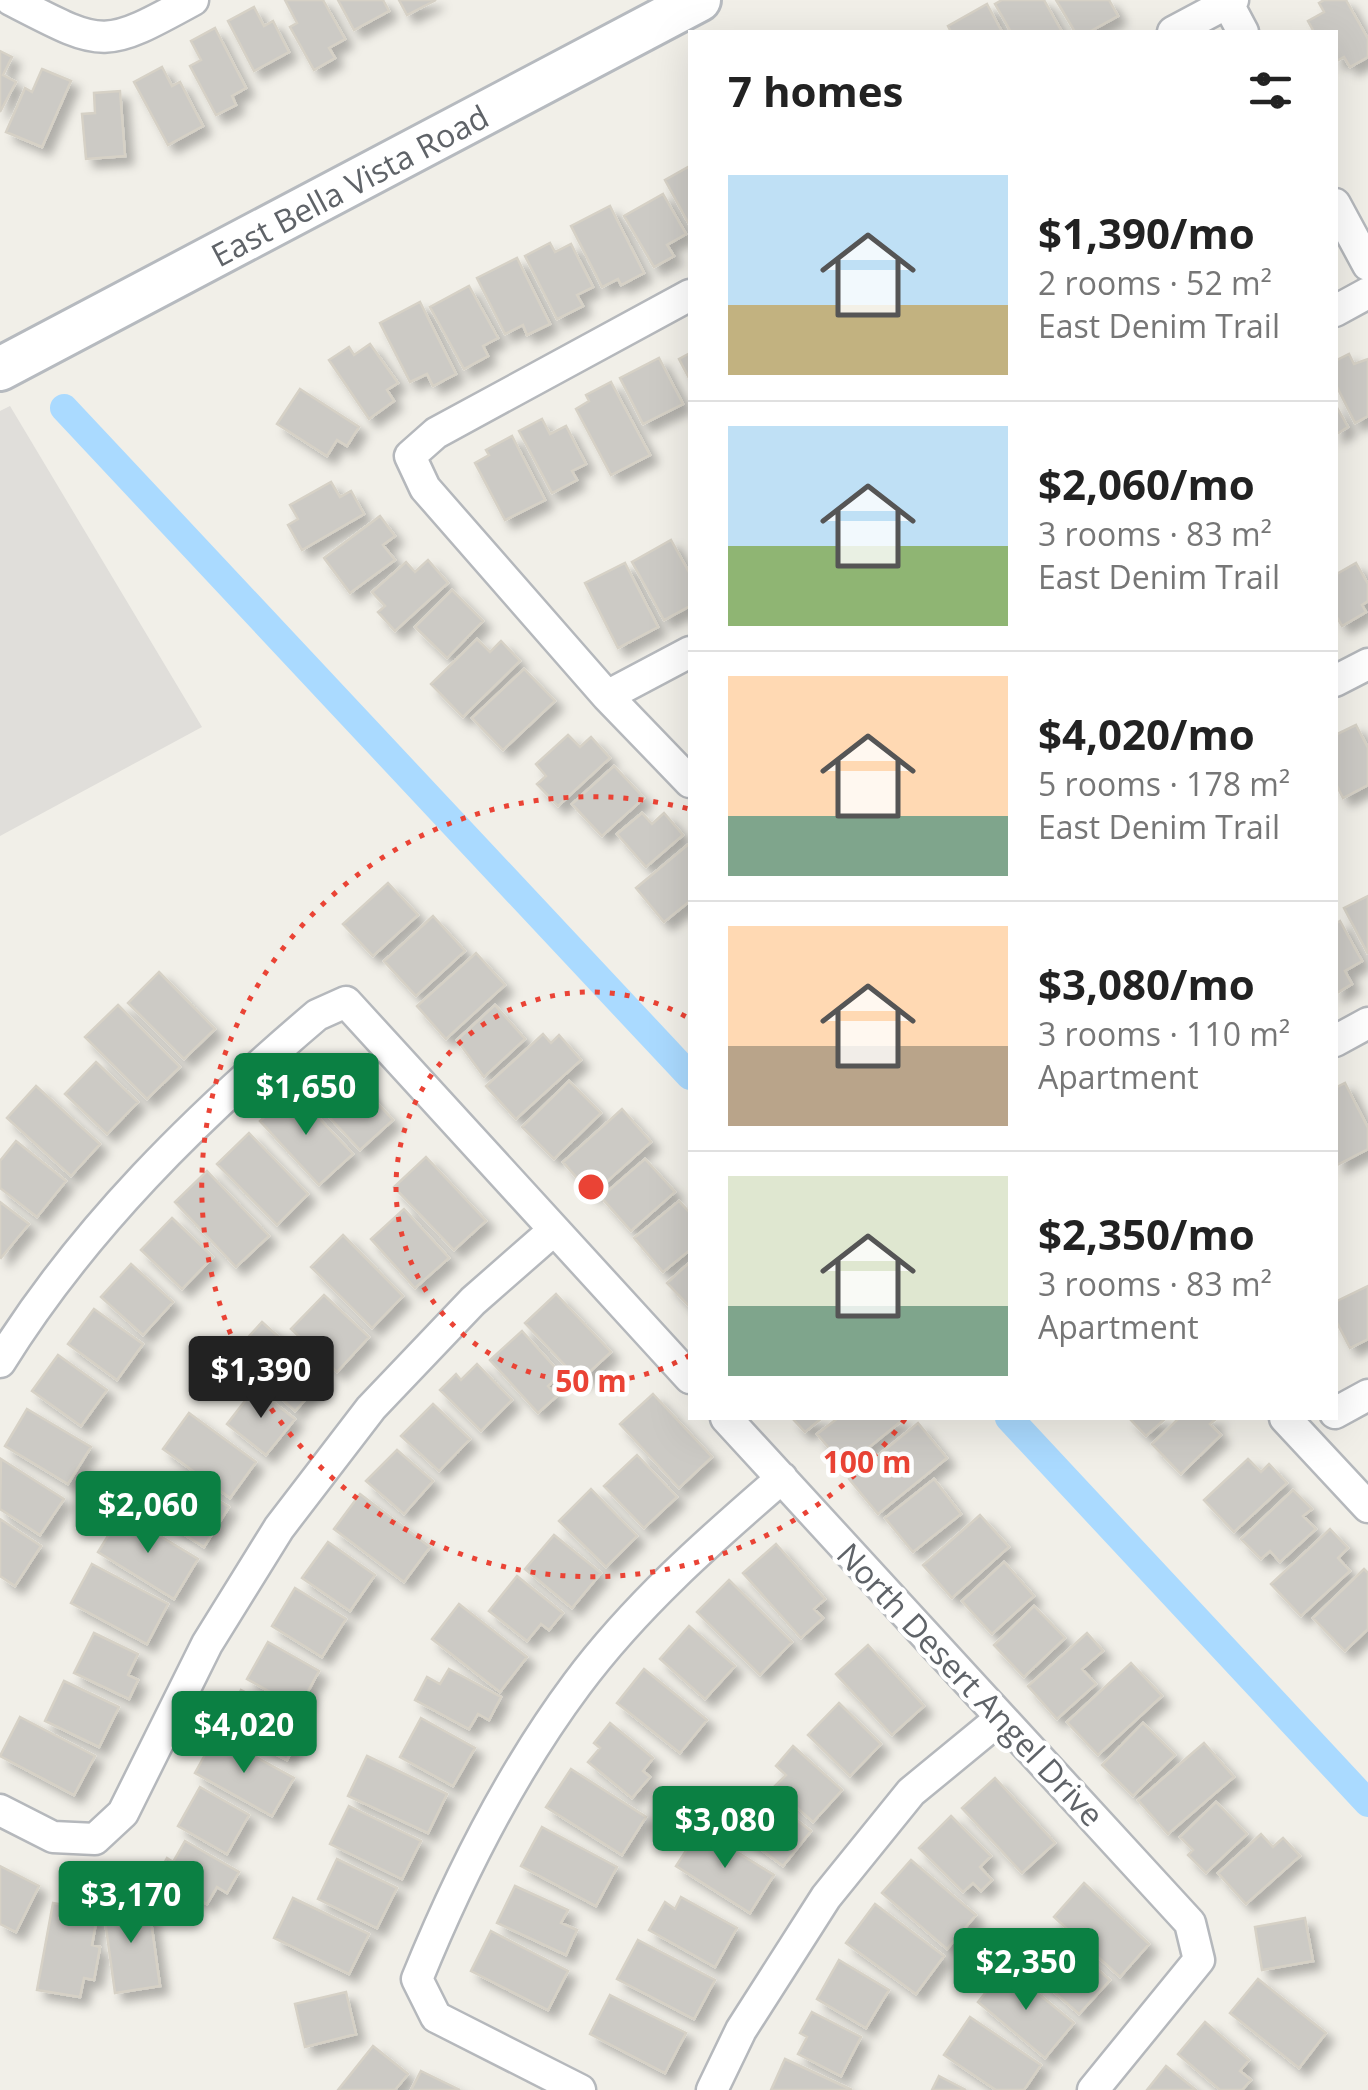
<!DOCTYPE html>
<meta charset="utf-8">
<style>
body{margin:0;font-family:"Open Sans",sans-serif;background:#f2f2f2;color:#222;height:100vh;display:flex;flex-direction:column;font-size:38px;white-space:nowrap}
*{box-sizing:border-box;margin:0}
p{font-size:32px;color:#767676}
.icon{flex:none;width:55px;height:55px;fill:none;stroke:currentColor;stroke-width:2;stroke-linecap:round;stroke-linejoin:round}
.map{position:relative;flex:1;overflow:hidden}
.drawer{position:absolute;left:688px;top:30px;width:650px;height:1390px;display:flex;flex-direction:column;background:#fff;border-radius:0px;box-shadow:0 10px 40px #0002}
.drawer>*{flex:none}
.price{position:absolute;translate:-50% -85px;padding:0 22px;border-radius:10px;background:#0b8043;color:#fff;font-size:32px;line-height:65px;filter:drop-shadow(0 2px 5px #0008)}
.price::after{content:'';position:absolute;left:50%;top:60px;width:30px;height:22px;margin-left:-15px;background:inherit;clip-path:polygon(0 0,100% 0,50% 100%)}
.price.on{background:#222;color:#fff}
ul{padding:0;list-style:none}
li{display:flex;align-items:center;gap:30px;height:250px;padding:0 40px}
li+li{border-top:2px solid #e0e0e0}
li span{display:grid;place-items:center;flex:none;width:280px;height:200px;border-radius:0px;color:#555}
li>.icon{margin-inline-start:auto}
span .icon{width:120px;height:120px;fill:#fffc;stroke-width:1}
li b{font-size:42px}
h2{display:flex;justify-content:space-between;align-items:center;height:120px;padding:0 40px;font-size:42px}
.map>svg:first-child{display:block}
.industrial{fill:#e0deda}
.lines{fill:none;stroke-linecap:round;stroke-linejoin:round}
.canal{stroke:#aadaff;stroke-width:28}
.building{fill:#cccac5;stroke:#d6d1c6;stroke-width:2.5;filter:url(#shadow)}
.street-casing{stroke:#b5b8bc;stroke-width:35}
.secondary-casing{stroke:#b6babf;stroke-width:48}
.street{stroke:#fff;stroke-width:30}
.secondary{stroke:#fff;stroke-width:42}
.ring{fill:none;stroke:#ea4335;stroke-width:5;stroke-dasharray:5 10}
.labels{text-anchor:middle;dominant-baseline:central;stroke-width:9;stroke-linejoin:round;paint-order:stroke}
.street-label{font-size:32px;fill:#5f6368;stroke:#fff}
.centre{fill:#ea4335;stroke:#fff;stroke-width:5}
.ring-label{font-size:30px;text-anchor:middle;font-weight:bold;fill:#ea4335;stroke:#fff;stroke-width:9;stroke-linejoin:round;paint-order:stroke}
</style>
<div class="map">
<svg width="1368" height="2090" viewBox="0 0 1368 2090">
<defs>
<filter id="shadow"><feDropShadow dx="8" dy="8" stdDeviation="5" flood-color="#0004"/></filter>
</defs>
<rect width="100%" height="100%" fill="#f1efe8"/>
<path class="industrial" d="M10,406L202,727L0,836V411Z"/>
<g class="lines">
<path class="canal" d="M64,408L690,1076
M1009,1418L1368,1803"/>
</g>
<path class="building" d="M285,0H323L345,39L329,48L335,58L314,70L290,27L297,23Z
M338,0H383L389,11L354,30Z
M399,0H436L407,15Z
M1002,0H1044L1062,32H1011L995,4Z
M1056,0H1109L1118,16L1089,32H1075Z
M1324,0H1346L1368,39V57L1350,67L1344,57L1335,62V32H1314L1308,21L1324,12L1319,3Z
M987,4L1002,32H951L948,26Z
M254,7L264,26L273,21L289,52L254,71L228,21Z
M215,28L246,88L232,96L236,105L216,115L190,66L201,60L191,41Z
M0,51L12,57L3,75L16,82L0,112Z
M162,67L172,86L180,82L203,126L168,145L134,82Z
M42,69L71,81L42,147L6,132L25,88L32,92Z
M120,91L125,156L86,159L82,114L95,113L94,93Z
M690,166V226L665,180Z
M663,194L686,234L667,245L674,256L654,267L624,216Z
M610,206L644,273L621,285L618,279L602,287L571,226Z
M550,243L555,252L571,244L593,287L577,295L583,306L557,319L525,256Z
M517,258L550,324L527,335L523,325L505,334L477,278Z
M469,286L498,338L483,346L488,356L464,369L430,307Z
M420,302L456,374L433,386L427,374L410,382L380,323Z
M370,344L398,383L387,390L394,401L369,419L329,360L349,347L354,355Z
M690,353V380L679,359Z
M1349,354L1354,364L1368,359V416L1355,423L1335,383V361Z
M659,358L683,404L643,424L620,378Z
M611,382L650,455L611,475L576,409L589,401L586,395Z
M300,389L359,427L347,446L337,440L327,456L277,424Z
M1335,404L1348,427L1335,435Z
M542,419L550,434L566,426L586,464L572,471L577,480L552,493L519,431Z
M512,436L545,500L505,520L475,463L489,455L486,450Z
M331,482L340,497L351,491L364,514L302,550L288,525L298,519L290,505Z
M380,516L395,536L383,545L395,560L350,593L324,558Z
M671,540L690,574V606L664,620L632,562Z
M428,560L448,583L395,631L378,612L385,606L372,592L406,562L415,572Z
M625,563L658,627L618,648L585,583Z
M1356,563L1368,584V601L1362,605L1366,612L1342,626L1335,614V575Z
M452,590L483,621L447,658L415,627Z
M477,639L490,652L501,641L520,661L463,717L431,684Z
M524,669L555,701L503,750L472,718Z
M1356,725L1368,748V785L1343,798L1335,782V735Z
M568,735L580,747L591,737L610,758L558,806L537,784L546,776L536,764Z
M614,766L644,798L602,836L572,804Z
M642,813L652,824L664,813L683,835L646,867L617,834Z
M690,843V901L664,922L636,888Z
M388,883L418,915L373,956L343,924Z
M1368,896V954L1344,908Z
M433,916L465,951L416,996L384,961Z
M1340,921L1362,961L1345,971L1352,984L1335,994V924Z
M476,953L505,985L446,1039L417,1006Z
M159,972L215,1029L184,1059L128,1003Z
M118,1005L180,1067L147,1099L85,1037Z
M495,1005L525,1039L484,1077L457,1040Z
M543,1034L551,1043L559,1035L581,1060L516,1119L486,1086Z
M334,1057L393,1120L360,1150L301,1087Z
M96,1062L138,1102L107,1134L65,1094Z
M569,1081L601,1113L554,1159L522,1127Z
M1345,1083L1368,1128V1149L1337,1165L1335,1088Z
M36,1086L100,1144L71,1176L7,1118Z
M293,1091L353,1154L319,1185L260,1121Z
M622,1109L651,1142L592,1195L563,1162Z
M249,1133L308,1194L277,1225L217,1164Z
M16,1141L66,1181L37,1217L0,1188V1161Z
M426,1157L486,1221L454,1250L394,1187Z
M645,1159L675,1192L631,1231L601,1197Z
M207,1171L269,1236L236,1267L175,1202Z
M679,1201L690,1213V1250L663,1272L634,1238Z
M0,1202L29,1224L1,1258L0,1257Z
M404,1209L449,1258L415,1288L371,1239Z
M172,1218L213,1257L182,1289L141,1250Z
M343,1235L403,1296L372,1328L311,1267Z
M690,1262V1307L667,1283Z
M131,1264L173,1302L143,1335L101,1297Z
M1368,1286V1339L1350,1348L1335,1319V1302Z
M556,1294L611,1352L580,1381L525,1323Z
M324,1295L369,1337L337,1372L291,1329Z
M94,1309L143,1344L117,1380L68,1344Z
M262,1322L325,1378L295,1411L233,1354Z
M522,1331L561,1374L548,1386L557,1396L538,1413L490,1360Z
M58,1355L107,1390L81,1426L32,1391Z
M477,1364L512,1400L481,1431L440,1390L456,1374L461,1380Z
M255,1388L295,1419L266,1455L227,1424Z
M653,1394L712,1457L679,1488L620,1424Z
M433,1404L470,1439L439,1471L401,1436Z
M27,1409L91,1447L68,1484L5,1446Z
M189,1413L256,1462L230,1498L163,1449Z
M792,1418H822L805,1432Z
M838,1418H905L845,1467L817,1434Z
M1129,1418H1166L1146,1436Z
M1179,1418H1217L1210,1424L1221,1435L1181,1474L1152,1444Z
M918,1423L947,1458L878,1514L849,1479Z
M397,1450L433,1481L404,1514L366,1481Z
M637,1455L677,1497L644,1528L604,1486Z
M1,1459L64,1499L40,1535L0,1509Z
M1248,1459L1261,1472L1269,1464L1287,1483L1234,1532L1204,1500Z
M178,1476L229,1507L204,1547L154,1515Z
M934,1479L961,1514L913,1552L885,1518Z
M591,1489L637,1536L606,1567L559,1521Z
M1293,1490L1312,1509L1303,1516L1316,1529L1280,1562L1270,1551L1261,1559L1241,1539Z
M360,1494L430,1547L404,1582L334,1529Z
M122,1513L198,1559L174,1599L98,1552Z
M980,1515L1009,1547L952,1598L923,1565Z
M0,1519L41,1546L15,1586L0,1576Z
M1330,1529L1348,1548L1338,1558L1350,1571L1301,1616L1271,1584Z
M554,1535L601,1573L572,1608L525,1569Z
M328,1542L375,1575L350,1611L302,1578Z
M776,1544L825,1599L814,1609L823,1618L801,1638L743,1573Z
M1004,1562L1034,1596L992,1634L962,1601Z
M92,1564L168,1604L147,1644L71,1603Z
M1364,1569L1368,1573V1629L1345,1651L1313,1618Z
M517,1576L563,1613L549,1630L541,1624L527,1641L489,1611Z
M729,1580L792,1642L760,1675L697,1612Z
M295,1588L346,1619L322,1657L272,1626Z
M459,1604L527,1657L500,1692L432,1639Z
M1034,1606L1065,1638L1024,1677L994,1645Z
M689,1626L735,1666L705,1699L660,1659Z
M94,1633L138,1654L128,1675L138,1680L129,1699L74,1673Z
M1087,1633L1103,1651L1082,1669L1096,1684L1057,1719L1028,1686Z
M268,1642L319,1671L299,1708L247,1679Z
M868,1645L924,1706L892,1735L836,1674Z
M1131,1663L1162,1696L1098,1755L1067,1722Z
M449,1669L501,1697L489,1720L478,1714L469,1729L415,1700L427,1677L440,1684Z
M644,1669L707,1720L680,1753L617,1703Z
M64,1681L119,1707L99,1747L45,1721Z
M241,1690L293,1716L285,1731L298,1738L287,1760L222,1726Z
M839,1703L881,1744L850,1776L808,1735Z
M20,1717L95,1756L74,1795L0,1756Z
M421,1718L475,1748L453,1786L400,1757Z
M610,1723L653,1758L643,1771L650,1777L632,1798L588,1762L600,1748L594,1743Z
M1143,1723L1175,1755L1133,1796L1102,1765Z
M216,1735L294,1778L272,1816L195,1773Z
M1204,1743L1234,1777L1168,1834L1138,1800Z
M793,1746L842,1790L813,1822L774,1787L786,1775L776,1766Z
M367,1756L447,1794L428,1833L348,1796Z
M571,1769L646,1817L622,1855L546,1807Z
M995,1778L1055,1843L1022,1873L962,1808Z
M200,1787L249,1815L227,1854L178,1826Z
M758,1790L811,1831L783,1866L730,1826Z
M1216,1802L1247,1834L1206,1873L1188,1855L1193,1850L1180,1837Z
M349,1806L421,1841L402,1879L330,1844Z
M951,1816L991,1856L980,1867L992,1880L981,1891L973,1883L963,1892L919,1848Z
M542,1827L617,1867L596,1906L521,1866Z
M700,1829L774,1875L750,1913L676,1866Z
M1261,1834L1273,1847L1283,1838L1300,1856L1246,1904L1218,1873Z
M185,1841L239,1872L227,1893L217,1887L207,1904L157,1876L167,1858L173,1862Z
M337,1859L397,1888L377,1928L318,1899Z
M911,1860L976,1915L947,1949L882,1893Z
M0,1866L39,1886L16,1932L0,1924Z
M1084,1883L1149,1944L1120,1977L1054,1917Z
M515,1886L568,1910L561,1923L577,1930L566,1955L497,1923Z
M681,1897L737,1928L715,1967L649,1930L665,1902L675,1909Z
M293,1898L369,1934L349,1974L274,1938Z
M148,1900L160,1986L115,1993L103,1906Z
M53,1903L98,1911L92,1945L100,1947L94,1980L84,1978L80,1997L37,1990Z
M875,1904L944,1956L916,1994L846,1943Z
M1305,1918L1313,1961L1262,1970L1255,1927Z
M491,1931L568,1971L548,2010L471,1971Z
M638,1940L715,1980L694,2019L617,1979Z
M1066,1942L1110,1980L1079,2014L1036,1976Z
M839,1960L889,1990L866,2028L817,1999Z
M1006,1967L1074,2023L1045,2058L978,2002Z
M1258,1979L1326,2033L1299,2068L1230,2013Z
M346,1992L356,2034L305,2047L295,2004Z
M610,1995L686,2033L665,2073L590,2034Z
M812,2012L861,2037L841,2076L798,2054L807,2037L800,2033Z
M970,2017L1041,2065L1024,2090H996L944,2055Z
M1205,2022L1249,2060L1240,2071L1251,2080L1242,2090H1220L1178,2054Z
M373,2046L408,2074L395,2090H338Z
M785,2059L852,2090H771Z
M1166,2066L1196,2090H1147Z
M421,2071L460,2090H411Z
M939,2076L966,2090H932Z"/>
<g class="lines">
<g class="street-casing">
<path id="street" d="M11,0C104,48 102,50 193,0
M1226,0L1243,32
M1173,32L1233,0
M1335,204L1368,265
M690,295L436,433L410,456L425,488L607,696L690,782
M1335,311L1368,293
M1335,681L1368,664
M607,696L690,652
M1335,1041L1368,1023
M0,1362C84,1227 196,1118 317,1015L346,1002L690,1378
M1335,1413L1368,1395
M726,1418L1190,1923L1199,1960L1093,2090
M1285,1418L1368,1507
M0,1810L53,1837L95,1839L123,1813L207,1644L279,1528L371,1408L473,1301L554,1230
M580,2090L436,2017L417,1979C459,1876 510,1774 577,1684C635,1606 709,1541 782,1478
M712,2090L741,2030L826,1897L911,1792L1001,1718"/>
</g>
<g class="secondary-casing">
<g id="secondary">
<path id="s1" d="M0,369L699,0"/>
</g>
</g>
<use href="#street" class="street"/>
<use href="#secondary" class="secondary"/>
</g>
<g class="ring">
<path d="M690 1355A195 195 0 1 1 690 1019"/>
<path d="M905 1419A390 390 0 1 1 689 809"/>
</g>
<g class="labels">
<g class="street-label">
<text stroke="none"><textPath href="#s1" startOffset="395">East Bella Vista Road</textPath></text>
<text transform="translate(971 1684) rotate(47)">North Desert Angel Drive</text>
</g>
</g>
<circle cx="591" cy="1187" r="15" class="centre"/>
<g class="ring-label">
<text x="591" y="1392">50 m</text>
<text x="867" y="1473">100 m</text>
</g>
</svg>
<b class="price" style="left:306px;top:1138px">$1,650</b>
<b class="price on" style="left:261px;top:1421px">$1,390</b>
<b class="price" style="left:148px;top:1556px">$2,060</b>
<b class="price" style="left:244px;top:1776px">$4,020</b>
<b class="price" style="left:725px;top:1871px">$3,080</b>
<b class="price" style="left:131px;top:1946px">$3,170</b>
<b class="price" style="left:1026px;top:2013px">$2,350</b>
<section class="drawer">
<h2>7 homes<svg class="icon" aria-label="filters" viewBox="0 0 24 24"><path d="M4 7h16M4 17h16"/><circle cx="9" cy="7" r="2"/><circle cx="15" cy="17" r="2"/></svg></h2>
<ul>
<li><span style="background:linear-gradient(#bfe0f5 65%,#c2b280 0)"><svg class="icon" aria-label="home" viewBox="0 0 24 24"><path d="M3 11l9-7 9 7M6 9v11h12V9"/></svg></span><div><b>$1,390/mo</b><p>2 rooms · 52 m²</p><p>East Denim Trail</p></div></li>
<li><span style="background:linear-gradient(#bfe0f5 60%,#8fb573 0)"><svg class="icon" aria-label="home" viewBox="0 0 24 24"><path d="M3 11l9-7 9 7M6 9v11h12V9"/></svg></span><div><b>$2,060/mo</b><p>3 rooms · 83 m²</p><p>East Denim Trail</p></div></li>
<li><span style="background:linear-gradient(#ffd9b3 70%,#7fa58c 0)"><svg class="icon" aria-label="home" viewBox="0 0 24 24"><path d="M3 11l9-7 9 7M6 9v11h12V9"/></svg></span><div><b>$4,020/mo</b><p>5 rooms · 178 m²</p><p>East Denim Trail</p></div></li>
<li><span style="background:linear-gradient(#ffd9b3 60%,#b9a48a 0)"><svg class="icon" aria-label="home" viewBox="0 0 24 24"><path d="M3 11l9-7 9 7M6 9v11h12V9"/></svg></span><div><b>$3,080/mo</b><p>3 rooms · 110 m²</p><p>Apartment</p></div></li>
<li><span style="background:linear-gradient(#dfe7d0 65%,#7fa58c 0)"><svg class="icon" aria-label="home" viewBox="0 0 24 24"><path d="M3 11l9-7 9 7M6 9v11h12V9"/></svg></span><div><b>$2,350/mo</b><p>3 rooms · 83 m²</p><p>Apartment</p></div></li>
</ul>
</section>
</div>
